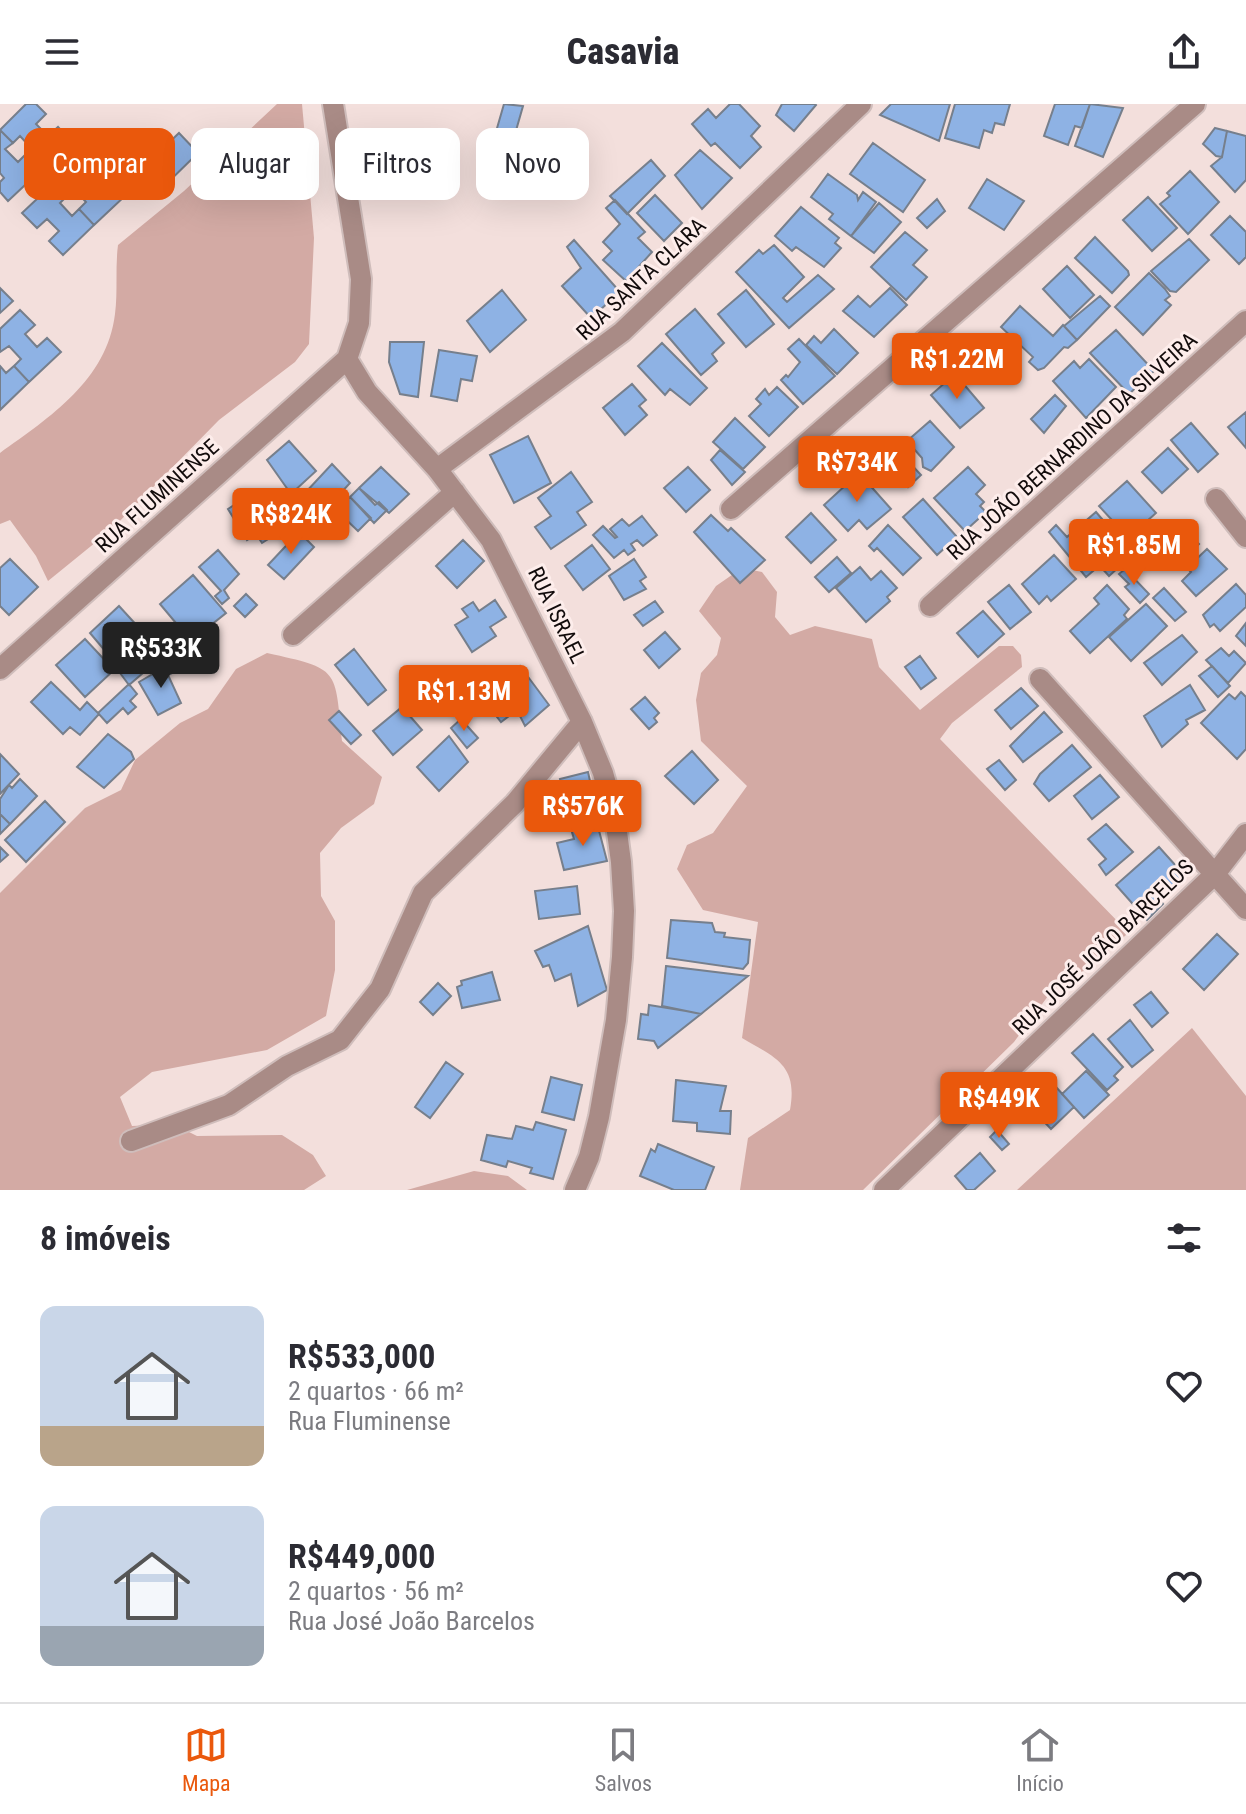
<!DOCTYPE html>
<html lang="pt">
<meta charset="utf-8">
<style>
body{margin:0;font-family:"Roboto Condensed",sans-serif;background:#f7f7f7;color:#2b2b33;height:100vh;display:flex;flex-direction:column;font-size:30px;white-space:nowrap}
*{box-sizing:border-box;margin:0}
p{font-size:26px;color:#7c7c81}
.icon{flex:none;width:44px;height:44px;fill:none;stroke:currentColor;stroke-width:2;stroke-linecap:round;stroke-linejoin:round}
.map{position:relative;height:1086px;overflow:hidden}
.details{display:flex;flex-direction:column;background:#fff;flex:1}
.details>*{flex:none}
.top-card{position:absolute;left:24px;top:24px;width:800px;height:72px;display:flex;gap:16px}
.price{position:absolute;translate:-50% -68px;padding:0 18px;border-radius:8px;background:#ea580c;color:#fff;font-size:26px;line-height:52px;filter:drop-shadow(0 2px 4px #0008)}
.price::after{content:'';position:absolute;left:50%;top:48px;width:24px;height:18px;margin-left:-12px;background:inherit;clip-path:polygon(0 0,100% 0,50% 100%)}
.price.active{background:#222;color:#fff}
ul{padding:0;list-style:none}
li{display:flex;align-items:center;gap:24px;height:200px;padding:0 40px}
li span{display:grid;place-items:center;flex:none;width:224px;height:160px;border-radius:16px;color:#555}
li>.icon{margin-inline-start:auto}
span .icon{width:96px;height:96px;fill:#fffc;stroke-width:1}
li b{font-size:34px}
h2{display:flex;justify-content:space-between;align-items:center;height:96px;padding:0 40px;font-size:34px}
.tag{padding:0 28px;border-radius:16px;background:#fff;box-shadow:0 8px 32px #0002;font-size:28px;line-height:72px}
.tag.active{background:#ea580c;color:#fff}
header{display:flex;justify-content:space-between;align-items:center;height:104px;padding:0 40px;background:#fff;font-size:36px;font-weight:800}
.tabs{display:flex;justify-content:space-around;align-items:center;height:112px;border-top:2px solid #e1e1e2;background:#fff;font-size:22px;color:#7c7c81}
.tabs a{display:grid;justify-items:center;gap:4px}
.tabs .active{color:#ea580c}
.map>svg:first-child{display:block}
.green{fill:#d3aaa4}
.building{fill:#8eb2e4;stroke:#767f8c;stroke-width:2}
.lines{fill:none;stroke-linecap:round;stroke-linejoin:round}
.minor-casing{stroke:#cfbdbb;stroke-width:24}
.minor{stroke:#a98b86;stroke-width:20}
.labels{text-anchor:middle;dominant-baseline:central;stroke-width:6;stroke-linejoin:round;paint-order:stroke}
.street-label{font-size:22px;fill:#120b0b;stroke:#fdedeb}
</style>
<header><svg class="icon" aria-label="menu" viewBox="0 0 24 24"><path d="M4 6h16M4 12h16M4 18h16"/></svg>Casavia<svg class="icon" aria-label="share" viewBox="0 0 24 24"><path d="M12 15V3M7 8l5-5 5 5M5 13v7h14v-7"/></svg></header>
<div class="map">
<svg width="1246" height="1086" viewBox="0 0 1246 1086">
<rect width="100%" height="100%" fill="#f3dfdc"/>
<path class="green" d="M277,0H302L314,134L309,240L295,258L219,316L112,425L48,477L36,452L10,416L0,420V349C50,313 107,276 115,210C118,187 115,164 118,141L184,87Z
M742,464L762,468L777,488L775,513L790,531L815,522L872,535L879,563L920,606L999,542H1013L1021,551L1022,563L952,619L940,635L1125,825L1126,831L1090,863L1051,888L1014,938L863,1086H740L748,1034L790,1006C798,961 776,954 742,934L758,818L703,806L677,765L687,741L713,729L747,682L701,637L696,596L701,569L717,551L721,534L699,507L716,482Z
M267,549C340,565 335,564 342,637L382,673L374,700L341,724L320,749L321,792L335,817V866L326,912L267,946L152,968L120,993L132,1022L173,1020L197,1032L282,1031L313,1051L326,1072L304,1086H0V789L85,704L121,686L135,656L180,619L208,605L236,565Z
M1192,924L1246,992V1086H1017Z
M474,1067L508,1072L527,1086H407Z"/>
<path class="building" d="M26,0H36L46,10L36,20L48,32L58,23L72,38L40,67L25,51L32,45L20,32L13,39L0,26Z
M504,0L523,2L511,44L493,38Z
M730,0H739L760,22L751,32L761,43L740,64L715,39L711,42L692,20L708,5L716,14Z
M782,0H815L816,1L794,27L776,11Z
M891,0H950L939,37L880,11Z
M955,0H1010L1004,21L995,19L992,29L984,26L979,44L945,34Z
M1055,0H1090L1082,24L1075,22L1068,41L1044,32Z
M1090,0L1123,4L1103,53L1075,42Z
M1215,24L1227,27L1222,53L1216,52L1203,40Z
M0,26L13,39L5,45L18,58L25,51L40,67L8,97L0,88V78L4,74L0,69Z
M1227,27L1246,32V76L1235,88L1211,62L1222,53Z
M179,29L198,49L155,91L135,71Z
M873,39L925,76L903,108L850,70Z
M700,46L732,74L702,105L675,71Z
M85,49L100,64L90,73L102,86L112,77L126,91L94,121L79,105L86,98L74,85L67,92L54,79Z
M651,56L665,72L627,110L610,92Z
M1190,67L1219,98L1188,130L1160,100L1170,92L1167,89Z
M828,70L857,91L858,96L863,88L876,98L851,132L829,115L833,110L811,93Z
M987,75L1024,97L1004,126L969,104Z
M54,79L67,92L60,99L72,112L79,105L94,121L63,151L49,137L59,127L47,115L37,124L22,109Z
M655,91L682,119L664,137L637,109Z
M1148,93L1177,124L1152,147L1123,116Z
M937,95L945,107L927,124L917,114Z
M615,96L645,128L638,134L652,148L626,177L603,156L612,147L603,138L620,120L606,104Z
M879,99L901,118L874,149L851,132Z
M801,103L839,134L835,139L841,144L824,163L796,143L792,147L775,132Z
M1230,112L1246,128V153L1239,160L1211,131Z
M905,128L927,146L913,161L927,173L906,196L871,163Z
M1095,133L1128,167L1129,171L1112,189L1075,154Z
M1189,135L1209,156L1176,188L1170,187L1151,167Z
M574,136L620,188L591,214L562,182L581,164L567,143Z
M774,141L804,173L783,194L787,198L818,171L834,185L789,224L736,168L759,146L763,150Z
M1067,162L1094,191L1070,214L1043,185Z
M1149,169L1165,185L1170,192L1165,196L1171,201L1143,231L1115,203Z
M0,184L13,197L0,209Z
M890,184L907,201L874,233L843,207L858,192L870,203Z
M502,186L526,216L490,248L467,217Z
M746,186L774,220L746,243L718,210Z
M1100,192L1110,202L1077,236L1064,222Z
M1020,202L1053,232L1063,221L1077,236L1068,244L1064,243L1044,264L1038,266L1029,258L1033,253L1001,223Z
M695,205L724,239L712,250L717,257L701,271L666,230Z
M20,206L35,221L25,230L37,243L47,234L61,248L29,278L14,262L21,255L9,242L0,248V225Z
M834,225L858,249L837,270L806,241L814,232L821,239Z
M1116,226L1154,267L1129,290L1090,249Z
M799,235L835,272L803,300L781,276L786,271L788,273L800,258L788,245Z
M989,235L1008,253L987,273L968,254Z
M390,238H424L418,293L400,290L389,258Z
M662,239L707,284L690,301L670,285L665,291L638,262Z
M439,246L477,252L472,277L461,275L457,297L431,292Z
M1006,255L1014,264L1002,275L994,267Z
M1089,255L1116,283L1086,314L1053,277L1074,257L1080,264Z
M0,262L6,269L14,262L29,278L0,306Z
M955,270L984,304L960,324L931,291Z
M632,280L646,296L639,302L647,311L625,331L603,304Z
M777,283L798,303L769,332L749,312L761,300L756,295L765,285L769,291Z
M1055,291L1066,302L1044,329L1031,315Z
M1246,308V344L1228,323Z
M735,314L765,343L743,365L713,338Z
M930,317L954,343L931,367L923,363L922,354L907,337Z
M1191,319L1218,350L1198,368L1171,336Z
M528,332L551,379L514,399L490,351Z
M289,337L316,367L291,390L267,356Z
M1168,344L1188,365L1162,389L1142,368Z
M720,346L745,368L732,381L711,356Z
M907,356L921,371L908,383L893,368Z
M332,360L350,379L338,392L344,399L330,412L305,389Z
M381,363L409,390L389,409L359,384Z
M688,363L710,386L686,408L664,384Z
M968,363L985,381L976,390L984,398L980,402L986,408L965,427L934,394Z
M571,368L592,398L577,408L586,421L551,445L535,423L551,412L538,394Z
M859,369L891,405L867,425L859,416L848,427L824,401Z
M1127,377L1156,409L1146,418L1155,425L1136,442L1099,402Z
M359,384L375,401L379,398L387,406L374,419L350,393Z
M257,386L281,427L262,439L256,430L247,436L228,405Z
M350,393L371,414L358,427L336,406Z
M923,395L957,433L937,451L903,413Z
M1096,408L1113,428L1088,449L1099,462L1086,473L1049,428L1056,421L1067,433Z
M811,409L836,436L811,459L786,433Z
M711,411L728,427L731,424L765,456L740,479L694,428Z
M642,412L657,431L643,442L637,436L631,440L635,446L628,451L624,446L614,454L593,431L603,422L615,434L617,433L610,425L622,415L629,422Z
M1177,418L1199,440L1179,461L1155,438Z
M888,421L921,454L903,471L877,444L874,447L869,442Z
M299,428L314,443L284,475L268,461Z
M463,436L484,457L457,484L436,462Z
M1123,440L1132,451L1109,472L1099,461Z
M592,441L610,465L583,486L565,462Z
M1207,445L1227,465L1196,492L1182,477L1191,468L1187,464Z
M218,446L239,470L224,486L229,494L222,500L215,492L221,487L199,463Z
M1054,451L1076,475L1051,497L1047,492L1039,500L1022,480Z
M837,453L851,469L829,488L815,473Z
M10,455L38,483L9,511L0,502V464Z
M634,455L646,473L640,477L646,485L624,496L609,472Z
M860,463L871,476L881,467L897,484L887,493L890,497L866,518L836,484Z
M1125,465L1149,490L1140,499L1125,483L1129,480L1119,470Z
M193,471L226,509L191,537L160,500Z
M1236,480L1246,491V503L1220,527L1214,520L1210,523L1203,511Z
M1009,481L1031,508L1010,525L988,498Z
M1107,481L1129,505L1124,511L1127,515L1090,549L1070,527L1099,500L1094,494Z
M1164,484L1186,508L1175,517L1153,494Z
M246,490L257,501L245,513L234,502Z
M495,496L506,513L490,523L496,532L472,548L455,521L468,513L462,505L473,498L479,507Z
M655,497L663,508L643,522L634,511Z
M1146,500L1167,522L1131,557L1109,533Z
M119,502L152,538L146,545L157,557L129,581L120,569L130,560L113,541L106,548L90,529Z
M983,507L1004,530L978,553L957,529Z
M1246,519V542L1236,532Z
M665,528L680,545L659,564L644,546Z
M1182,531L1197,548L1162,581L1144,559Z
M85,535L114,566L85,593L56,561Z
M1221,544L1229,552L1234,547L1246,559L1228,579L1206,556Z
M354,545L386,586L368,601L335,561Z
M920,552L936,574L921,585L905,563Z
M170,560L174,568L168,571L181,599L158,611L139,578Z
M520,562L549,601L525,622L517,606L501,618L484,596Z
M1212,562L1230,582L1218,593L1199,572Z
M51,578L80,606L87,598L99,610L80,631L70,623L63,630L31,598Z
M129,580L137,590L130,597L136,603L128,610L123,604L107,619L98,609Z
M1190,581L1205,606L1186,616L1188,620L1162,643L1144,612Z
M1021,584L1038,602L1011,625L995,606Z
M1241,588L1246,593V645L1237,655L1201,619L1229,590L1235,595Z
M645,593L659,609L654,614L657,618L649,625L631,605Z
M402,603L422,626L393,651L373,627Z
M339,607L361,631L351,640L329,616Z
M1044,608L1062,628L1023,658L1010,642Z
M461,615L478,634L467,644L451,624Z
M108,630L131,648L134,655L104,684L77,663Z
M449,632L468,658L439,687L417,663Z
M1072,641L1091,663L1049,697L1034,680L1040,670Z
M692,647L718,676L694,700L665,672Z
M0,650L19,670L0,690Z
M999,656L1016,676L1005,686L987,665Z
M588,668L596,704L568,710L560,675Z
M1100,671L1119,693L1092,715L1074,692Z
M20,675L37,692L10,720L0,710V695L9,681L12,684Z
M45,697L65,718L26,758L5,736Z
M0,710L10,720L0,730Z
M597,719L607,757L564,766L557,739L574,735L571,725Z
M1106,720L1133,748L1106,771L1099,761L1106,755L1088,735Z
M0,743L8,751L0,758Z
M1159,743L1185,772L1159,795L1163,800L1147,816L1116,781Z
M577,782L580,810L539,815L535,787Z
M671,816L712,819L715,828L725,829L724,833L750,836L748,859L743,865L667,854Z
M588,822L607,886L578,902L571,870L555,877L549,861L543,863L535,847Z
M1217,830L1238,850L1204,886L1183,865Z
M666,862L748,872L701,910L662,902Z
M492,868L500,896L462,904L457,883L462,881L461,877Z
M438,879L451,892L433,911L420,898Z
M1151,888L1168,909L1152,923L1134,901Z
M649,901L686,907L701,910L658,944L654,937L638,935L641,910L648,911Z
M1130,916L1153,946L1132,963L1108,935Z
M1093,930L1123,963L1114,972L1118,976L1107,986L1072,949Z
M446,958L463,970L430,1014L415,1003Z
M1086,967L1109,991L1084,1014L1062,990Z
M551,973L582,981L574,1016L542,1008Z
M1047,973L1074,1003L1051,1025L1023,995Z
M676,976L726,982L720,1007H731L730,1030L697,1027V1019L673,1017Z
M536,1018L566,1026L553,1075L530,1069L532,1064L508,1057L506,1063L481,1056L487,1031L512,1035L516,1022L533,1026Z
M997,1026L1009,1040L1002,1046L990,1033Z
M658,1040L714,1063L705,1086H674L640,1072L651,1045L655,1048Z
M980,1049L995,1067L974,1086H967L955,1072Z"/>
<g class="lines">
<g class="minor-casing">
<path id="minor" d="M333,0L361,175L359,219L347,255L367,288L437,365L491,436L582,618L603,669L615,713L621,758L624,807L622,853L616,916L599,1013L589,1053L575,1086
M437,365L622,228L861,0
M1216,395L1246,433
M731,405L1195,0
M930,502L1246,217
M293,531L455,388
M0,565L347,255
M1040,575L1246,805
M131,1037L229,1001L287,962L340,936L380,885L423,789L515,699L582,618
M884,1086L1215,770L1246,730"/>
</g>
<use href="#minor" class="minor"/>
</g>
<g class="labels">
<g class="street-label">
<text transform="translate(641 175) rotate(-43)">RUA SANTA CLARA</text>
<text transform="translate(1072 342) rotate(-42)">RUA JOÃO BERNARDINO DA SILVEIRA</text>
<text transform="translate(157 392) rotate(-42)">RUA FLUMINENSE</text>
<text transform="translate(557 511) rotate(64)">RUA ISRAEL</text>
<text transform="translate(1103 843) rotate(-44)">RUA JOSÉ JOÃO BARCELOS</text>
</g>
</g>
</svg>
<b class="price" style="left:957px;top:297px">R$1.22M</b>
<b class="price" style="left:857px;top:400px">R$734K</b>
<b class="price" style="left:291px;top:452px">R$824K</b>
<b class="price" style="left:1134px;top:483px">R$1.85M</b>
<b class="price active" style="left:161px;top:586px">R$533K</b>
<b class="price" style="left:464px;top:629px">R$1.13M</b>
<b class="price" style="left:583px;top:744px">R$576K</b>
<b class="price" style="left:999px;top:1036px">R$449K</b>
<div class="top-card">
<a class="tag active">Comprar</a>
<a class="tag">Alugar</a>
<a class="tag">Filtros</a>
<a class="tag">Novo</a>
</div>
</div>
<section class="details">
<h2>8 imóveis<svg class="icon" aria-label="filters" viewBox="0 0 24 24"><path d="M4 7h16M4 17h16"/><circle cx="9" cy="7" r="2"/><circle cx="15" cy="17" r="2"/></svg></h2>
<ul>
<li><span style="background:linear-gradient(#c9d6e8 75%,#b9a48a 0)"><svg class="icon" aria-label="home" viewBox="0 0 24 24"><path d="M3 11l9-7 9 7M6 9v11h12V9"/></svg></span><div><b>R$533,000</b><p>2 quartos · 66 m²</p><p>Rua Fluminense</p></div><svg class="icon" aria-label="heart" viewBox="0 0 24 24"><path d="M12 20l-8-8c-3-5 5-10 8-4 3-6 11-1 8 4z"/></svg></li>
<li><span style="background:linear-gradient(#c9d6e8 75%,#9aa5b1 0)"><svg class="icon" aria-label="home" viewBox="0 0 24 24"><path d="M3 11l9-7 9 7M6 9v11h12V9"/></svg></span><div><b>R$449,000</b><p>2 quartos · 56 m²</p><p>Rua José João Barcelos</p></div><svg class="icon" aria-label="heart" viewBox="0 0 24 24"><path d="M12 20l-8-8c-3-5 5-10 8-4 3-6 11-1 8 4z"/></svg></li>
</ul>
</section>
<nav class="tabs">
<a class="active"><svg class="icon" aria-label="map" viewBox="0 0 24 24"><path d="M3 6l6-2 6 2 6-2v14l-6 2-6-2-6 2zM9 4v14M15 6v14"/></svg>Mapa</a>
<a><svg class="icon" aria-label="saved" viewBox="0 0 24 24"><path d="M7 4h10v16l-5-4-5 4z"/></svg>Salvos</a>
<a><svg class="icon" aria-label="home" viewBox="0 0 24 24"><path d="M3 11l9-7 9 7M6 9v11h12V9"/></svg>Início</a>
</nav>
